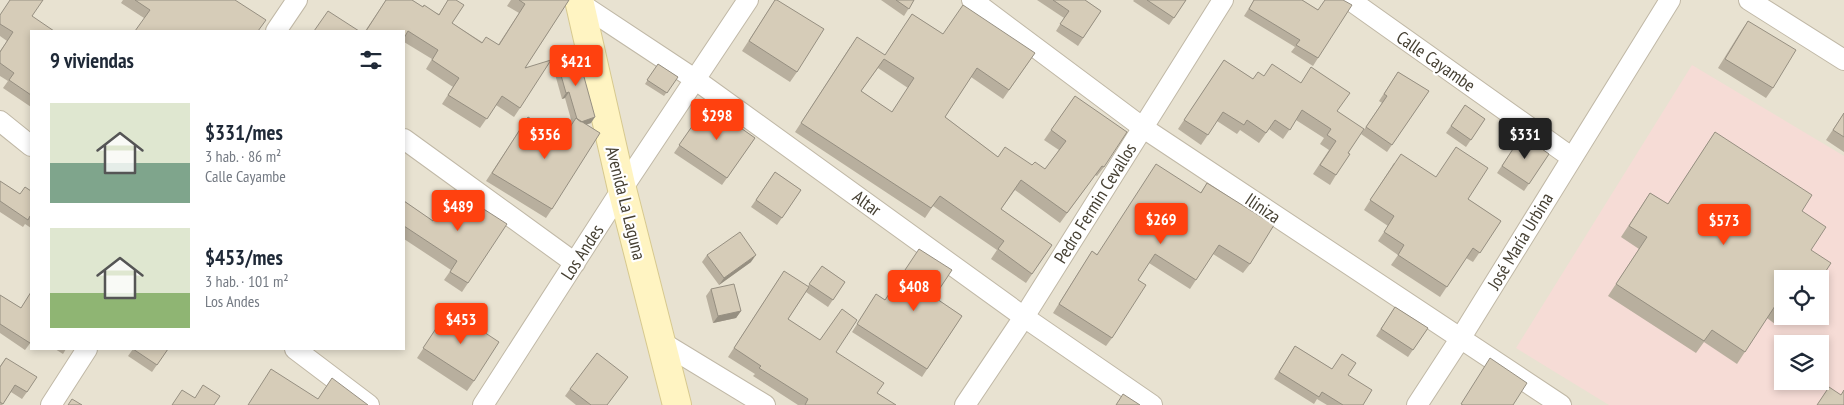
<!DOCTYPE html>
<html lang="es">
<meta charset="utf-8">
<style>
body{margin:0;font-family:"PT Sans Narrow",sans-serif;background:#f2f2f3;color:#1f2937;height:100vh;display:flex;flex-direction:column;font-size:19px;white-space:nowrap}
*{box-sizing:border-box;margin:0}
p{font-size:16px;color:#747a83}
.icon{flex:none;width:28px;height:28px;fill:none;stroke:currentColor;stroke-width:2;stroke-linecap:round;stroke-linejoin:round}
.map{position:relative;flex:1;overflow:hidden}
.panel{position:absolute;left:30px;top:30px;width:375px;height:320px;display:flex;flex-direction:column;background:#fff;border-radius:0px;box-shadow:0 2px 8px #0003}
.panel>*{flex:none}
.fabs{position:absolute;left:1774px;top:270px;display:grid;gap:10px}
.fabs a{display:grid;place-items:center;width:55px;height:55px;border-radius:0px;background:#fff;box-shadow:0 2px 8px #0003;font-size:25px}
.price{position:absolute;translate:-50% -42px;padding:0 11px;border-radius:5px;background:#ff410f;color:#fff;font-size:16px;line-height:32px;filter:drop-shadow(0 1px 2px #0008)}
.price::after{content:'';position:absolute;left:50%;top:30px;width:15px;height:11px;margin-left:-8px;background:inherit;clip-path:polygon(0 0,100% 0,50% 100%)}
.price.current{background:#222;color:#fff}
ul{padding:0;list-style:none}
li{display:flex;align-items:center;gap:15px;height:125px;padding:0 20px}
li span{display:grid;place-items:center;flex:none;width:140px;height:100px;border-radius:0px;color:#555}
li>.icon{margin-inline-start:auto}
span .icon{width:60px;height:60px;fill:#fffc;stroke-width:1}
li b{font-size:21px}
h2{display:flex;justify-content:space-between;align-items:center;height:60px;padding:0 20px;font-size:21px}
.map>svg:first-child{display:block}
.residential{fill:#e8e2d1;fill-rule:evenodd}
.medical{fill:#f6dcd6;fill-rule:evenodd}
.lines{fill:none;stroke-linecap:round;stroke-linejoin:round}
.street-casing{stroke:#c0b8a6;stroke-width:22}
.secondary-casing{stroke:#d7c98f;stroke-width:30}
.street{stroke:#fff;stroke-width:20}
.secondary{stroke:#fff4c2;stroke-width:28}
.wall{fill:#b8af9e;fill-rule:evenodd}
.shaded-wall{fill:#968f81}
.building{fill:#d6ccb8;stroke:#968f81;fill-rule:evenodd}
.labels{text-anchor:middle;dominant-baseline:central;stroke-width:4.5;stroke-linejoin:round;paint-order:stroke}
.street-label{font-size:18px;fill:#464033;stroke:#fff}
</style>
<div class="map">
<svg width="1844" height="405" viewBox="0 0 1844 405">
<rect width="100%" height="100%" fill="#f4f0e4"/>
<path class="residential" d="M0,0H1844V405H0ZM31,31H404V349H31ZM1782,279H1820V316H1782ZM1782,344H1820V381H1782Z"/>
<path class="medical" d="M1692,65L1844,156V405H1609L1516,348ZM1782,279H1820V316H1782ZM1782,344H1820V381H1782Z"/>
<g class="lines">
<g class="street-casing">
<path id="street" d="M575,0L696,80L1024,317L1152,405
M972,0L1142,127L1561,405
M1350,0L1571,157
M1749,0L1844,60
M276,31L297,0
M0,121L31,146
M404,139L575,263
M663,343L765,405
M295,349L369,405
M51,405L87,349
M483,405L622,189L748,0
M965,405L1024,317L1223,0
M1417,405L1460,339L1670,0"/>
</g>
<g class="secondary-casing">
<path id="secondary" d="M579,0L622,189L677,405"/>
</g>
<use href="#street" class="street"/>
<use href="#secondary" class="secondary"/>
</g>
<path class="wall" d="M123,0H235L144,18L121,3Z
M386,0H412L423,7L439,14L448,0L452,23L482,42L498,45L519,13L507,6L511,0H569L525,68L520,108L514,117L496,105L480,128L442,104L453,87L426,69L432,59L404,42V31H365Z
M775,0L797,72L790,82L742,51Z
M881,0H914L904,16Z
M1037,0H1085L1101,11L1078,46L1056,31L1064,18Z
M1134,0H1186L1169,25L1133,1Z
M1254,0H1302L1318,10V58L1313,66L1291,52L1295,47L1244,16Z
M912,14L943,34L1035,53L1003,99L971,77L945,117L998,157L1045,169L1059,150L1044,140L1075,96L1104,167L1097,176L1095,175L1060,223L1015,190L1001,209L1052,245L1026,283L991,259L997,250L933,206L925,218L795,132L850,47L885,55ZM878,68L908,88L892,112L861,91Z
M0,15L32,16L31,31V107L3,88L8,81L0,76V51L7,41L0,36Z
M1748,21L1773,88L1766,98L1718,68L1741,31Z
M1224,60L1253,79L1264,76L1337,111L1348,153L1336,175L1330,185L1313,174L1329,150L1320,144L1324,138L1296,120L1283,139L1269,129L1259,143L1240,130L1237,134L1217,121L1201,145L1178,129Z
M557,61L591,123L586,125L552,209L546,218L486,181L528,117L562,138L572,123L565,98L562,99L553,67Z
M658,64L678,77L664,96L645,84Z
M1398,72L1429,91L1387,152L1361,134L1382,103L1379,101Z
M709,102L728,119L755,138L722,185L674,153Z
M1465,105L1485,119L1466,147L1446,133Z
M1844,113V152L1826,140Z
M1715,132L1802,211L1782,279V313L1775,324L1767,318L1737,364L1704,342L1696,353L1608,296L1639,249L1621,237L1642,205L1650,193L1668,204Z
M1522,135L1549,154L1524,191L1497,173Z
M1394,163L1468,199L1501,221L1473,262L1466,258L1440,297L1391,265L1398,255L1378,241L1388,226L1364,210Z
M775,172L801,190L777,225L751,207Z
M0,181L20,194L31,191V228L25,224L23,227L0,212Z
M1207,183L1250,264L1243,273L1213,254L1190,289L1149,263L1138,280L1112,338L1106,346L1053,313L1092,251L1097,254L1201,192Z
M454,190L468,283L462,292L444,280L451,270L404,239V201L433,221Z
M707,255L751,262L719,285L702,262Z
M822,266L845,282L828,307L806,292L788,319L836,352L877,393L896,405H798L753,376L755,374L728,357L778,280L808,286Z
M711,289L741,311L736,318L713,323L706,296Z
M876,294L885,300L934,297L962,316L922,377L852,332Z
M0,295L21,308L31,342L25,350L0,333Z
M1395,307L1428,328L1408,357L1376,336Z
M449,309L474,381L467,391L417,358Z
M1295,346L1332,369L1348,375L1363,405H1327L1317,399L1314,404L1274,379Z
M55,349H66L63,354Z
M133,349H168L152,372L128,356Z
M6,358L27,392L22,399L11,392L2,405H0V366Z
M570,389L607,405H576L565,396Z"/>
<path class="shaded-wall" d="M569,92L565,98L562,99L566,93Z
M595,117L591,123L574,128L578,123Z
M756,255L751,262L719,285L724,278Z
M741,311L736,318L713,323L718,316Z"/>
<path class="building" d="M10,0H43L32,16L54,31H31V95L9,80L14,73L0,63V52L13,32L0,24V15Z
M135,0H235L266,20L258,31H135L150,10Z
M386,0H412L423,7L424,5L439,15L448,0H456L464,5L452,23L482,43L486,37L499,45L525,4L519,0H569L525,68L551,60L520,108L502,96L487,119L448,95L459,78L432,60L438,50L408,31L404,38V31H366Z
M775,0H777L824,29L797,72L749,41Z
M896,0H914L909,9Z
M1053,0H1085L1101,11L1083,38L1060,24L1069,11Z
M1147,0H1186L1174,18Z
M1254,0H1302L1318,10L1325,0H1343L1352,5L1318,58L1296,45L1300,40L1249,9Z
M963,5L1035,53L1009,90L977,68L945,117L998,157L1005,147L1032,165L1035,162L1045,169L1066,141L1051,130L1075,96L1127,132L1104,167L1102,166L1067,213L1021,180L1001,209L1052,245L1032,274L998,249L1004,241L940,196L931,208L801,123L857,37L885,55L912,14L943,34ZM884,59L914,78L892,112L861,91Z
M328,11L359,31H314Z
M1748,21L1796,50L1773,88L1725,59Z
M578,55L595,117L581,122L577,119L569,92L566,93L557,61Z
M1224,60L1253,79L1258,72L1264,76L1272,64L1301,83L1311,67L1350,93L1337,111L1364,129L1348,153L1350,154L1336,175L1320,165L1336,141L1327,135L1331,129L1302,110L1290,130L1275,120L1266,133L1247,120L1244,125L1223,112L1208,135L1184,120Z
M658,64L678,77L667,93L647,80Z
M1398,72L1429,91L1392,145L1366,127L1387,96L1384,94Z
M709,102L729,117L728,119L755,138L727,178L679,145Z
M1465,105L1485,119L1471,140L1451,126Z
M1844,113V137L1833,130Z
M528,117L562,139L576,118L600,133L552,209L492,173Z
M1715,132L1812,195L1802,211L1826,227L1811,250L1831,263L1820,280V279H1782V312L1775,306L1745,352L1712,330L1704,341L1616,284L1647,237L1629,226L1650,193L1668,204Z
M1522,135L1549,154L1529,184L1502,166Z
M1456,147L1488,168L1468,199L1501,221L1480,253L1473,248L1447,287L1398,255L1404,245L1384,232L1394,216L1370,200L1401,154L1436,177Z
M1156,164L1201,193L1207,183L1274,225L1250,264L1219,245L1196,280L1155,254L1138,280L1146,285L1112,338L1059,304L1092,251L1097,255Z
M775,172L801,190L782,218L756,200Z
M0,181L20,194L25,187L31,191V217L30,216L28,220L0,201Z
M454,190L507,224L468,283L450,272L457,261L404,226V201L433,221Z
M740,232L756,255L724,278L707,255Z
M919,249L952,270L934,297L962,316L927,369L857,324L876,294L885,300Z
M822,266L845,282L833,300L809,284Z
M784,271L809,287L788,319L820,340L842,309L857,320L836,352L884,383L877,393L896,405H805L808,399L759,368L761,366L734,348Z
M734,284L741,311L718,316L711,289Z
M31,292V342L30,343L0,324V295L21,308Z
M1395,307L1428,328L1413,350L1381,329Z
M449,309L499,342L474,381L423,348Z
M1295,346L1332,369L1342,354L1356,363L1348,375L1372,390L1363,405H1343L1322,392L1319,397L1279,372Z
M133,349H168L157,365Z
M597,353L628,377L607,405H591L570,389Z
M6,358L37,377L27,392L15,385L3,404L0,402V367Z
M1490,358L1527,383L1513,405H1463L1461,404Z
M271,369L318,399L332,378L368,405H248Z
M203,385L220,396L214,405H172L182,390L195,398Z
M1829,387L1841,395L1844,390V405H1817Z
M1123,394L1140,405H1116Z
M72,399L82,405H68Z"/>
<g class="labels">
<g class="street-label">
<text transform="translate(1436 61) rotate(35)">Calle Cayambe</text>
<text transform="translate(626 203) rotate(76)">Avenida La Laguna</text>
<text transform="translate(867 203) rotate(36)">Altar</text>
<text transform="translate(1095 203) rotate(-58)">Pedro Fermin Cevallos</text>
<text transform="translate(1263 208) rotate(34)">Iliniza</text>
<text transform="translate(1520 241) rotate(-59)">José María Urbina</text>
<text transform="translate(582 252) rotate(-57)">Los Andes</text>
</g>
</g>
</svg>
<div class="fabs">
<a><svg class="icon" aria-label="locate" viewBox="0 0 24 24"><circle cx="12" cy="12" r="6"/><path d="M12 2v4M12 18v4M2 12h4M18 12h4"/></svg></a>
<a><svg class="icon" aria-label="layers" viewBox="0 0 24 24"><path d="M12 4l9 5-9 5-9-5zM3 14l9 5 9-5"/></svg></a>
</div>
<b class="price" style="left:576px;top:87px">$421</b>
<b class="price" style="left:717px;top:141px">$298</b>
<b class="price" style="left:545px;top:160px">$356</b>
<b class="price current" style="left:1525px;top:160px">$331</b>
<b class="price" style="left:458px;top:232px">$489</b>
<b class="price" style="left:1161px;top:245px">$269</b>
<b class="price" style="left:1724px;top:246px">$573</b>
<b class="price" style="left:914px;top:312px">$408</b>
<b class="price" style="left:461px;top:345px">$453</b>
<section class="panel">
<h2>9 viviendas<svg class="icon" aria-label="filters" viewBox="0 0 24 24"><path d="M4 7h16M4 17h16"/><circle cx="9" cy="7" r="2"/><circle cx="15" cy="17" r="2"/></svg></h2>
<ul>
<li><span style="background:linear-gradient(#dfe7d0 60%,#7fa58c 0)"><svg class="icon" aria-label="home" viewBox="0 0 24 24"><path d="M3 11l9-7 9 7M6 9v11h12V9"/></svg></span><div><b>$331/mes</b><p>3 hab. · 86 m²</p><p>Calle Cayambe</p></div></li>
<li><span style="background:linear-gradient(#dfe7d0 65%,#8fb573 0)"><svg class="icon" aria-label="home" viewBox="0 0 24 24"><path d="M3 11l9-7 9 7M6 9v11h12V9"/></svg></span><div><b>$453/mes</b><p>3 hab. · 101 m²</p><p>Los Andes</p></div></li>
</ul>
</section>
</div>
